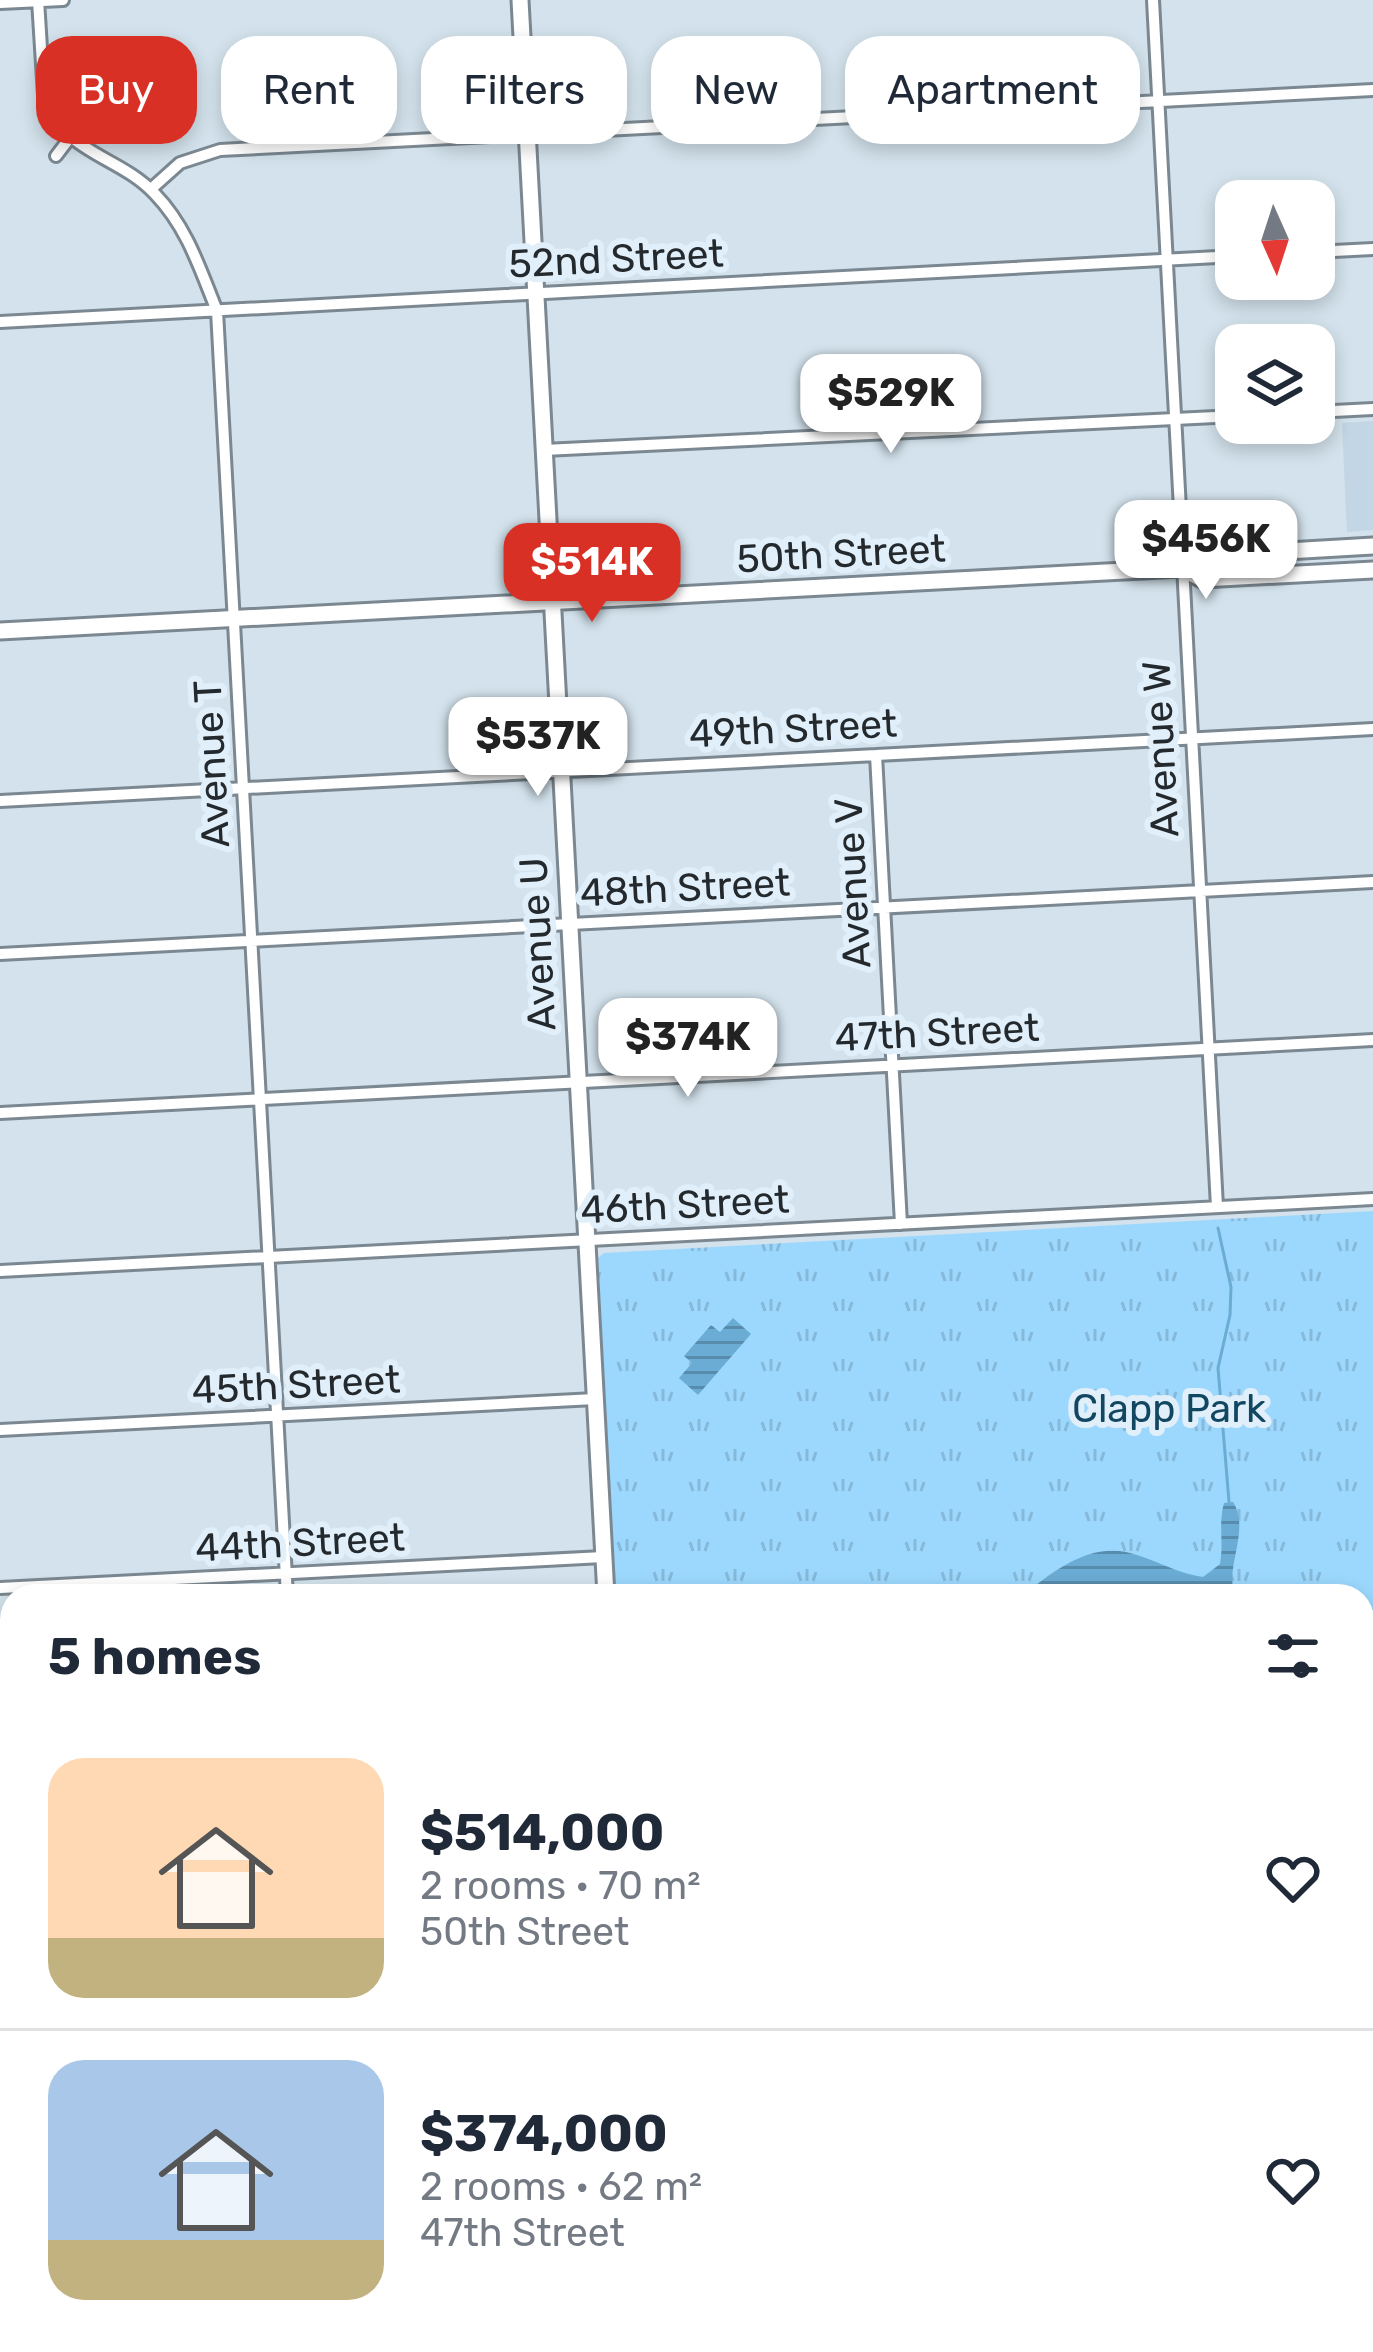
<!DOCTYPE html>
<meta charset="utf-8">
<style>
body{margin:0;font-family:Rubik,sans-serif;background:#f6f6f7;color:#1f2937;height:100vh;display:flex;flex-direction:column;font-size:45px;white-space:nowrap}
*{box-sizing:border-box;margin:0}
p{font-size:39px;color:#747a83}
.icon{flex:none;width:66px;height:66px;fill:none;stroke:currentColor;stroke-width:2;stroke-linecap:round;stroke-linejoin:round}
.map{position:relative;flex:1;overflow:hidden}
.panel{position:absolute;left:0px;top:1584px;width:1374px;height:768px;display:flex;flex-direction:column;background:#fff;border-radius:36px 36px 0 0;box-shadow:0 6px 18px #0003}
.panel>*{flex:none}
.top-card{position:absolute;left:36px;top:36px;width:1302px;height:108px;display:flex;gap:24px}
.needle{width:78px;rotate:177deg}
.buttons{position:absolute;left:1215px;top:180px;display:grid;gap:24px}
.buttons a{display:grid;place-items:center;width:120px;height:120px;border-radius:24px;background:#fff;box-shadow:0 6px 18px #0003;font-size:60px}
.price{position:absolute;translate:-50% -102px;padding:0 27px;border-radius:24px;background:#fff;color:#222;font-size:39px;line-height:78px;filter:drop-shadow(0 3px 6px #0008)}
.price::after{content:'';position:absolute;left:50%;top:72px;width:36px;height:27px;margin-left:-18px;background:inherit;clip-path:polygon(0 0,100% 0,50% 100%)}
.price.active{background:#d93025;color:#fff}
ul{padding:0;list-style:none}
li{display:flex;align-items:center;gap:36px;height:300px;padding:0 48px}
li+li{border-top:3px solid #e0e1e3}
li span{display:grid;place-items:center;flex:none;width:336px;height:240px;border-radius:36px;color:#555}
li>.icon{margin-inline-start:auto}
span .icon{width:144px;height:144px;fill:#fffc;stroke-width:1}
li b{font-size:51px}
h2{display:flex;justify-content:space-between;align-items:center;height:144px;padding:0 48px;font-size:51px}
.pill{padding:0 42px;border-radius:36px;background:#fff;box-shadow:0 6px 18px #0003;font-size:42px;line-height:108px}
.pill.active{background:#d93025;color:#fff}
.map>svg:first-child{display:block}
.built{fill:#c2d6e5}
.park{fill:url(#park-tufts)}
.water{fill:url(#water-rules)}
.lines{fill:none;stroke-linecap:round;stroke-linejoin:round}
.stream{stroke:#6bacd4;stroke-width:3}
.street-casing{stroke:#7b8891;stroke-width:16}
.secondary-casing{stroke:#7b8891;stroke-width:21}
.street{stroke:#fff;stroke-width:10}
.secondary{stroke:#fff;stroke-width:15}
.labels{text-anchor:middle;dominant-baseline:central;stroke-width:12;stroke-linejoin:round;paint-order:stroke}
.street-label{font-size:39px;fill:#24292d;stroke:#e0eff9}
.park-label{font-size:39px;fill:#124762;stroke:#e0eff9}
</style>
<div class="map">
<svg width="1373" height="2352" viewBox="0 0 1373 2352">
<defs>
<pattern id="park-tufts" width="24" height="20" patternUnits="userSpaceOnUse" patternTransform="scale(3)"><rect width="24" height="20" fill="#9cd8fd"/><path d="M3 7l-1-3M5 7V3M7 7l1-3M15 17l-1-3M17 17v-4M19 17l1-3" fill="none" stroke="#86b9d9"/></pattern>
<pattern id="water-rules" width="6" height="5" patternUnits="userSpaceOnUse" patternTransform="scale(3)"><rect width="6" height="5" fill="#6bacd4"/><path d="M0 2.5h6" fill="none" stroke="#588cac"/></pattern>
</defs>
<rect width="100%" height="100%" fill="#d3e2ec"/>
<path class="built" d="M1373,421V530L1347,532L1342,423Z"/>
<path class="park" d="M1373,1211V2143H1362V1596H616L598,1258L604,1253Z"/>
<path class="water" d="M733,1318L751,1334L698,1395L679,1378L692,1363L684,1356L711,1325L720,1332Z
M1233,1502C1251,1530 1224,1567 1235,1596H1022C1056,1569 1094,1538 1140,1556C1161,1563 1181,1574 1203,1577L1220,1564C1224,1541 1218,1525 1224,1503Z"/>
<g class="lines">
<path class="stream" d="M1218,1228L1231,1287L1230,1315L1218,1368L1229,1502"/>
<g class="street-casing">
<path id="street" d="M38,0L44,96C64,155 117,154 155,194C187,227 200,269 217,311L287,1596
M1153,0L1217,1207
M0,3L63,0
M56,156L69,139
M151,189L180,163L220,150L1373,90
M1314,252L1373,249
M0,322L1236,256
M1314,412L1373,409
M544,450L1236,416
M876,755L901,1224
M0,801L1373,729
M0,954L1373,882
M0,1113L1373,1040
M0,1271L1373,1199
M0,1430L595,1399
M0,1588L603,1557
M0,1747H12
M0,1906L12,1905
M0,2064L12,2063
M0,2126L12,2352
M1362,2302L1373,2301
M326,2340L327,2352
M959,2340L960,2352
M1277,2340L1278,2352
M463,2352L628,2340"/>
</g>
<g class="secondary-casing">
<path id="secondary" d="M520,0L606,1596
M1181,568L1202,579L1373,570
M0,631L1181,568L1202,556L1373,546
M1362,2150H1373
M0,2222L12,2221
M645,2340L646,2352"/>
</g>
<use href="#street" class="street"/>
<use href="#secondary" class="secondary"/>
</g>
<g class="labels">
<g class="street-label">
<text transform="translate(616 259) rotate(-3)">52nd Street</text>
<text transform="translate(841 554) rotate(-3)">50th Street</text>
<text transform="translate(793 729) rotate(-3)">49th Street</text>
<text transform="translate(1161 749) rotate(-93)">Avenue W</text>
<text transform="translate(212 764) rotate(-93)">Avenue T</text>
<text transform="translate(853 883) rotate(-93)">Avenue V</text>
<text transform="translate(685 888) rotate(-3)">48th Street</text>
<text transform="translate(538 944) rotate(-93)">Avenue U</text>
<text transform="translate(937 1033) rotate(-3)">47th Street</text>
<text transform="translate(685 1205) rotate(-3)">46th Street</text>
<text transform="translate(296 1385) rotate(-3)">45th Street</text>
<text transform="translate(300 1543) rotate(-3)">44th Street</text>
</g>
<g class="park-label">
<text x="1169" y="1409">Clapp Park</text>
</g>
</g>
</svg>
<div class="buttons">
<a><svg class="needle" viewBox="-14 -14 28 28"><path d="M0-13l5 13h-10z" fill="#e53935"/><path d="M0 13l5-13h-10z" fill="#747a83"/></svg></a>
<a><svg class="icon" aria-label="layers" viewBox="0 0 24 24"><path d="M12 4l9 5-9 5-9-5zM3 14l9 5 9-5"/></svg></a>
</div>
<b class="price" style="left:891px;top:456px">$529K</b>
<b class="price" style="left:1206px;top:602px">$456K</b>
<b class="price active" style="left:592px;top:625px">$514K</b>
<b class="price" style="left:538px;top:799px">$537K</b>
<b class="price" style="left:688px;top:1100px">$374K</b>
<div class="top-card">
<a class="pill active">Buy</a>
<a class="pill">Rent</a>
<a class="pill">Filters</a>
<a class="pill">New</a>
<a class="pill">Apartment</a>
</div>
<section class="panel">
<h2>5 homes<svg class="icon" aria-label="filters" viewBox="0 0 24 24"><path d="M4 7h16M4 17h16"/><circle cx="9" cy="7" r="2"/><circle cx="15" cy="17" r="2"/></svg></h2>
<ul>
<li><span style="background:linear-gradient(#ffd9b3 75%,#c2b280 0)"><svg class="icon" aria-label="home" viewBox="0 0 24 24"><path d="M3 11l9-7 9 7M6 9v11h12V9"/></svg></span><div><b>$514,000</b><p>2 rooms · 70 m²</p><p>50th Street</p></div><svg class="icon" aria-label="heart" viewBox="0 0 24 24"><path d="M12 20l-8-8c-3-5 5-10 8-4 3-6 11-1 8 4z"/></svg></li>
<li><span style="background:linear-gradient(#a9c7e8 75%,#c2b280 0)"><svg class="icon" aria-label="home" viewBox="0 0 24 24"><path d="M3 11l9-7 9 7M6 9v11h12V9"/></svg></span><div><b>$374,000</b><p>2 rooms · 62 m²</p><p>47th Street</p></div><svg class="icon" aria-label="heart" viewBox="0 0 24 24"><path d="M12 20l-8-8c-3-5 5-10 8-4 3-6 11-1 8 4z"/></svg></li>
</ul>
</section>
</div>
